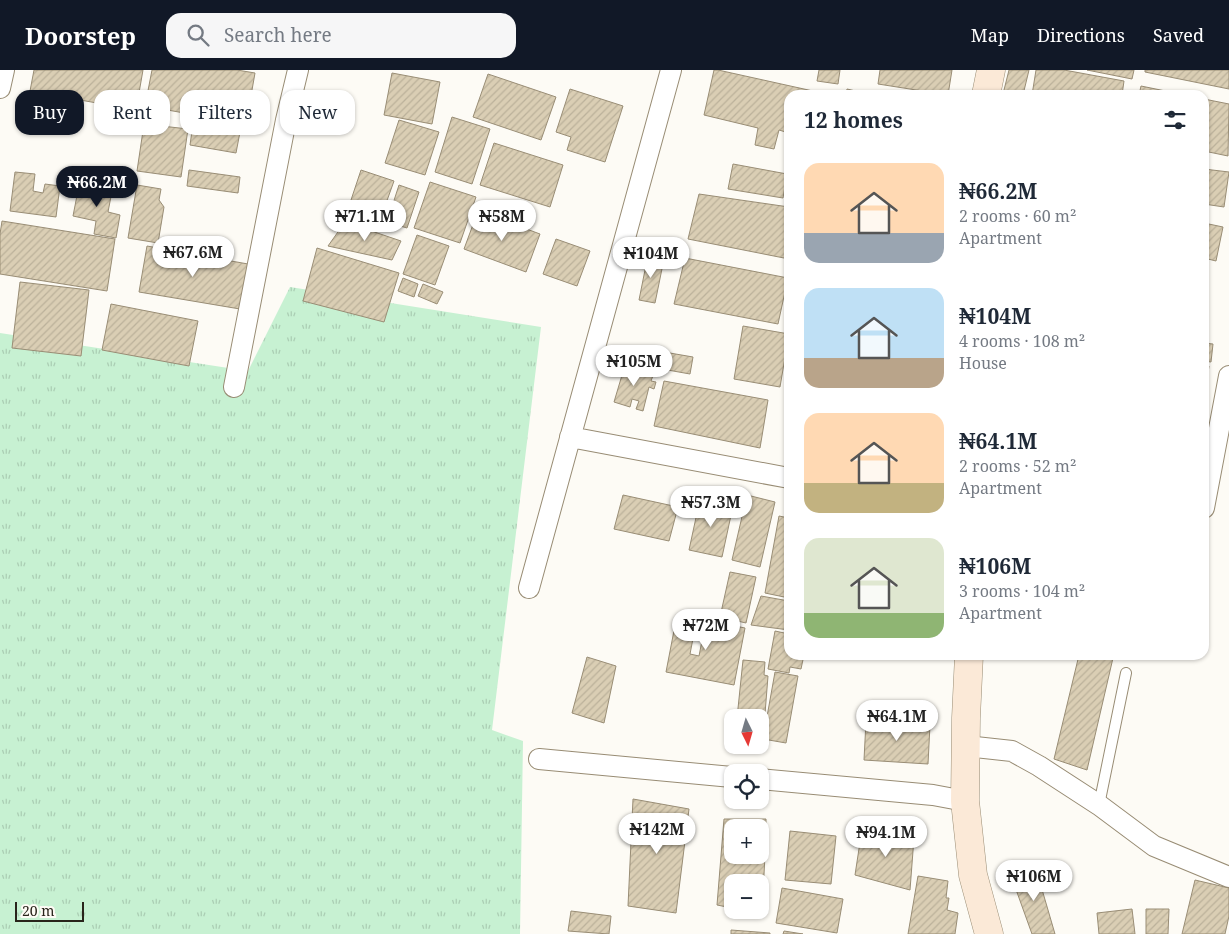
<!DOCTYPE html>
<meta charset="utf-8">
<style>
body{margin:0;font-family:"Noto Serif",serif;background:#f6f6f7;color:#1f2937;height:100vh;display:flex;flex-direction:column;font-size:19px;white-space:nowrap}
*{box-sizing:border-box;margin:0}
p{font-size:16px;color:#747a83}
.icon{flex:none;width:28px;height:28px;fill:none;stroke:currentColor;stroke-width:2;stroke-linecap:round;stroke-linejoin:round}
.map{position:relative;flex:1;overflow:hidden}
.details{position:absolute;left:784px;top:20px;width:425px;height:570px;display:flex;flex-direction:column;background:#fff;border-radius:15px;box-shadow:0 1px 4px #0004}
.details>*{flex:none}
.top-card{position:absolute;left:15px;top:20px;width:475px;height:45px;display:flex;gap:10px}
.needle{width:32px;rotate:175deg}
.tools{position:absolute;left:724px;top:639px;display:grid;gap:10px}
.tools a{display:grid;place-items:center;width:45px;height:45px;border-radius:10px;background:#fff;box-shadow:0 1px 4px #0004;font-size:25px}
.scale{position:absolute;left:15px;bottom:12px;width:69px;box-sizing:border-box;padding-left:5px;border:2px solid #29241b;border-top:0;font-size:14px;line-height:18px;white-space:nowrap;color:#29241b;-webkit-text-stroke:4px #fdfbf5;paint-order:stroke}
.price{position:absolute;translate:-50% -42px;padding:0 11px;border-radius:18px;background:#fff;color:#222;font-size:16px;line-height:32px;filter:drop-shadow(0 1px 2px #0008)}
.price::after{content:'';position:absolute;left:50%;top:30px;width:15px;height:11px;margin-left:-8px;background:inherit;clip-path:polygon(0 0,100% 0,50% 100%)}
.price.current{background:#111827;color:#fff}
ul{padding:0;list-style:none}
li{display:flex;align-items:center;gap:15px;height:125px;padding:0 20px}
li span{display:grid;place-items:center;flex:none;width:140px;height:100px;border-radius:15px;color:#555}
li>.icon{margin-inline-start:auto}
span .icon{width:60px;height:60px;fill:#fffc;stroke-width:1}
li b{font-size:21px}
h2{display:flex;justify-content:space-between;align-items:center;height:60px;padding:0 20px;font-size:21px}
.chip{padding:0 18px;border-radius:15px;background:#fff;box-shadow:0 1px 4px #0004;font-size:18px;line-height:45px}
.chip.current{background:#111827;color:#fff}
header{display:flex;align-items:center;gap:30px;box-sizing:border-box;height:70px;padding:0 25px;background:#111827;color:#fff}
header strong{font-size:24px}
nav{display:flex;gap:28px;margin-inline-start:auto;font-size:18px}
.search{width:350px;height:45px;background:#f6f6f7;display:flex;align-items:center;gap:12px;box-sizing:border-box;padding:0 18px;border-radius:15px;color:#747a83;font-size:19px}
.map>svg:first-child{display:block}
.grass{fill:url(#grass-tufts)}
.building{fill:url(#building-hatch);stroke:#998d75;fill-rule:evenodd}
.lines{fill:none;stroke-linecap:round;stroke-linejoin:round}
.lane-casing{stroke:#988c74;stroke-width:12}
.street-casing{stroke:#988c74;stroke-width:22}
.secondary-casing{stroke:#988c74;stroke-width:29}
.lane{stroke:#fff;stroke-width:10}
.street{stroke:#fff;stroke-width:20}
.secondary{stroke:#fbe9d7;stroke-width:28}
</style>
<header>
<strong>Doorstep</strong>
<div class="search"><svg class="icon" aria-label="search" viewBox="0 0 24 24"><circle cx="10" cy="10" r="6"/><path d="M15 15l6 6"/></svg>Search here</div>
<nav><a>Map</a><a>Directions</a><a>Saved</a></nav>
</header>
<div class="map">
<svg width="1229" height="864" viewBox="0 0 1229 864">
<defs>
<pattern id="grass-tufts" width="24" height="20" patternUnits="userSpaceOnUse" patternTransform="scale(1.25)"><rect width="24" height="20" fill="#c7f1d2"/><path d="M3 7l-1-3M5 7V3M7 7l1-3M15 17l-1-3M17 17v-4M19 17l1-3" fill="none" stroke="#abceb4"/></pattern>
<pattern id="building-hatch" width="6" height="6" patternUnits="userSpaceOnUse" patternTransform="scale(1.25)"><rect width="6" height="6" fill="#daceb4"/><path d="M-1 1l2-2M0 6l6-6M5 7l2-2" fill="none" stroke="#bbb19a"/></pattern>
</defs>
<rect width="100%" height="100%" fill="#fdfbf5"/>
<path class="grass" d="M290,217L541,257L492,660L523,671L520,864H0V263L248,301Z"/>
<path class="building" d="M34,0H143L136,40L30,21Z
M152,0H237L255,3L246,54L145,36Z
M714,0H718L831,25H789V63L779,60L774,79L755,75L758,58L704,45Z
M819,0H840L838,14L817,11Z
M880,0H952L948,25L878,14Z
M1009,0H1029L1023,25L1003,24Z
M1036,0H1064L1124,11L1122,25H1032Z
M1087,0H1134L1132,9Z
M1145,0H1229V19L1145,2Z
M392,3L440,12L432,54L384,45Z
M488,4L556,27L541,70L473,47Z
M1141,16L1185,25H1139Z
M570,19L623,36L605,92L567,80L571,67L556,62Z
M847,19L873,25H846Z
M1204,29L1229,34L1228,86L1204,81Z
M452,47L490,59L472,114L435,102Z
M399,50L439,62L425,105L385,93Z
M144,54L188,59L181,107L137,101Z
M193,54L240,62L236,83L190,75Z
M494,73L563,95L550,137L480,115Z
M733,94L787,104L783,128L728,119Z
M1204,99L1229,102L1224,137L1204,134Z
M189,100L240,107L238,123L187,116Z
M361,100L394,111L380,150L348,139Z
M15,102L35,104L33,121L43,123L45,114L60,116L56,147L10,141Z
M80,110L113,116L108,142L120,145L116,168L94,164L96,151L73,146Z
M430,112L476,127L460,173L414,158Z
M137,115L161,119L159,130L164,137L158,173L128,168Z
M399,115L419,122L407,158L387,152Z
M699,124L789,137V189L688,169Z
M478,141L540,164L526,202L464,179Z
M2,151L115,169L107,221L0,204V164Z
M345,152L401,171L392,190L328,176Z
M1204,153L1223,157L1216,191L1204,188Z
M417,165L449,176L435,215L403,204Z
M556,169L590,181L577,216L543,204Z
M147,176L248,194L240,239L139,222Z
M317,178L399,203L384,252L303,231Z
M648,185L664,189L655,233L639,230Z
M685,188L788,208L778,254L674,234Z
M403,208L418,214L414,227L398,221Z
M20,212L89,220L81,286L12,278Z
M423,214L443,222L437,234L418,226Z
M111,234L198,251L189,296L102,280Z
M743,256L789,264L780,317L734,309Z
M1204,273L1213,274L1211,292L1204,291Z
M664,282L693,287L690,304L662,299Z
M625,295L654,303L651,311L656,312L654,319L649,317L643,341L636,339L639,331L632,329L630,337L614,332Z
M1204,295L1209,296L1205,322L1204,321Z
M664,311L768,330L760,378L654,356Z
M623,425L678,437L669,471L614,459Z
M747,425L775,432L760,497L732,490Z
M700,429L733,436L722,487L689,480Z
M779,446L789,448V528L765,523Z
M730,502L756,507L746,553L720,547Z
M761,526L789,531V560L751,555Z
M677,545L697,548L690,584L699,586L706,550L745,558L734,615L666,602Z
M775,561L789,564V585H804L801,599L790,597L789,603L768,599Z
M1079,585H1106L1113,588L1087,700L1054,689Z
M587,587L616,596L604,653L572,643Z
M743,590L765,592L764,605L768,606L763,669L760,668V648H737Z
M775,602L798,606L786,673L763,669Z
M866,651L930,655L928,694L864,690Z
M633,729L689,739L676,843L628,836Z
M724,749H766V766L762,843L746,840H760V812H732V838L717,835ZM732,758H760V785H732Z
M862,759L914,768L910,820L855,805Z
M790,761L836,766L831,814L785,810Z
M1034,792L1055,864H1032L1014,814Z
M918,806L948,811L946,828H949L947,840L958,843L955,864H908Z
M1195,810L1229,818V846L1225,864H1182Z
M782,818L843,829L837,863L776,853Z
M1132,839L1135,864H1099L1097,843Z
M1146,839H1169L1168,864H1146Z
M571,841L611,846L609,864L568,861Z
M731,860L770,863V864H731Z
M784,861L803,864H783Z"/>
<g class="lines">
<g class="lane-casing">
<path id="lane" d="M1099,735L1126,603"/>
</g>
<g class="street-casing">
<path id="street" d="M0,18L4,0
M234,317L286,50L298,0
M570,367L789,408
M1204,438L1229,306
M529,518L671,0
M966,676L1012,681L1039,696L1099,735L1154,776L1229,807
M539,689L732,707
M760,709L933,725L965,731"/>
</g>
<g class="secondary-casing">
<path id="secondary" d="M986,25L991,0
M969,585L966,648L965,731L973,805L989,864"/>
</g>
<use href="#lane" class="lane"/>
<use href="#street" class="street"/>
<use href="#secondary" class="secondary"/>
</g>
</svg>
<div class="tools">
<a><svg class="needle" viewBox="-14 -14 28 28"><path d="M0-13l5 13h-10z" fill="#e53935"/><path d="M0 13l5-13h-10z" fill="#747a83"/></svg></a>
<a><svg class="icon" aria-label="locate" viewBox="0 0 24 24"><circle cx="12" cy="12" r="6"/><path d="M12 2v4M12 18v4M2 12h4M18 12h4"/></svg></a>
<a>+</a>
<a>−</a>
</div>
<div class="scale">20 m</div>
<b class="price current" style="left:97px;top:138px">₦66.2M</b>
<b class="price" style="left:365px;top:172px">₦71.1M</b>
<b class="price" style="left:502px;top:172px">₦58M</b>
<b class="price" style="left:193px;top:208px">₦67.6M</b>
<b class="price" style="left:651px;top:209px">₦104M</b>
<b class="price" style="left:634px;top:317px">₦105M</b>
<b class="price" style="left:711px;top:458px">₦57.3M</b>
<b class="price" style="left:706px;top:581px">₦72M</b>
<b class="price" style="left:897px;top:672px">₦64.1M</b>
<b class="price" style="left:657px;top:785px">₦142M</b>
<b class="price" style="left:886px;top:788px">₦94.1M</b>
<b class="price" style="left:1034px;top:832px">₦106M</b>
<div class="top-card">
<a class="chip current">Buy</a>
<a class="chip">Rent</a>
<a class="chip">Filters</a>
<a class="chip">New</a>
</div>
<section class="details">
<h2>12 homes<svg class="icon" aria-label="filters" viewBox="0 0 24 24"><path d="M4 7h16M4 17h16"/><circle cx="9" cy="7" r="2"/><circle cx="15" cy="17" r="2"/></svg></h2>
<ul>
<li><span style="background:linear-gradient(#ffd9b3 70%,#9aa5b1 0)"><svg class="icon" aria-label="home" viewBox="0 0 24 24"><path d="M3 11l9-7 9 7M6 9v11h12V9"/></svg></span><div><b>₦66.2M</b><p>2 rooms · 60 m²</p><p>Apartment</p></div></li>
<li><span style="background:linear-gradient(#bfe0f5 70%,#b9a48a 0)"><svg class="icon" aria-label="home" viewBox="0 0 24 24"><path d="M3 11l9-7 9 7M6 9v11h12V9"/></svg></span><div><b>₦104M</b><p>4 rooms · 108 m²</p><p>House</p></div></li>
<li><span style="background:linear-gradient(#ffd9b3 70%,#c2b280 0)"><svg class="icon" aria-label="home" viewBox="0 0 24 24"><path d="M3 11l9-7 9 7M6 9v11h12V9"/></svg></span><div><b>₦64.1M</b><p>2 rooms · 52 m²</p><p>Apartment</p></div></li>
<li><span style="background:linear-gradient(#dfe7d0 75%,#8fb573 0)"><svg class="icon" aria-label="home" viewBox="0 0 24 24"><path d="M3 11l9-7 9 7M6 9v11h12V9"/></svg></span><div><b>₦106M</b><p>3 rooms · 104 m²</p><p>Apartment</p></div></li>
</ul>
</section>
</div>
